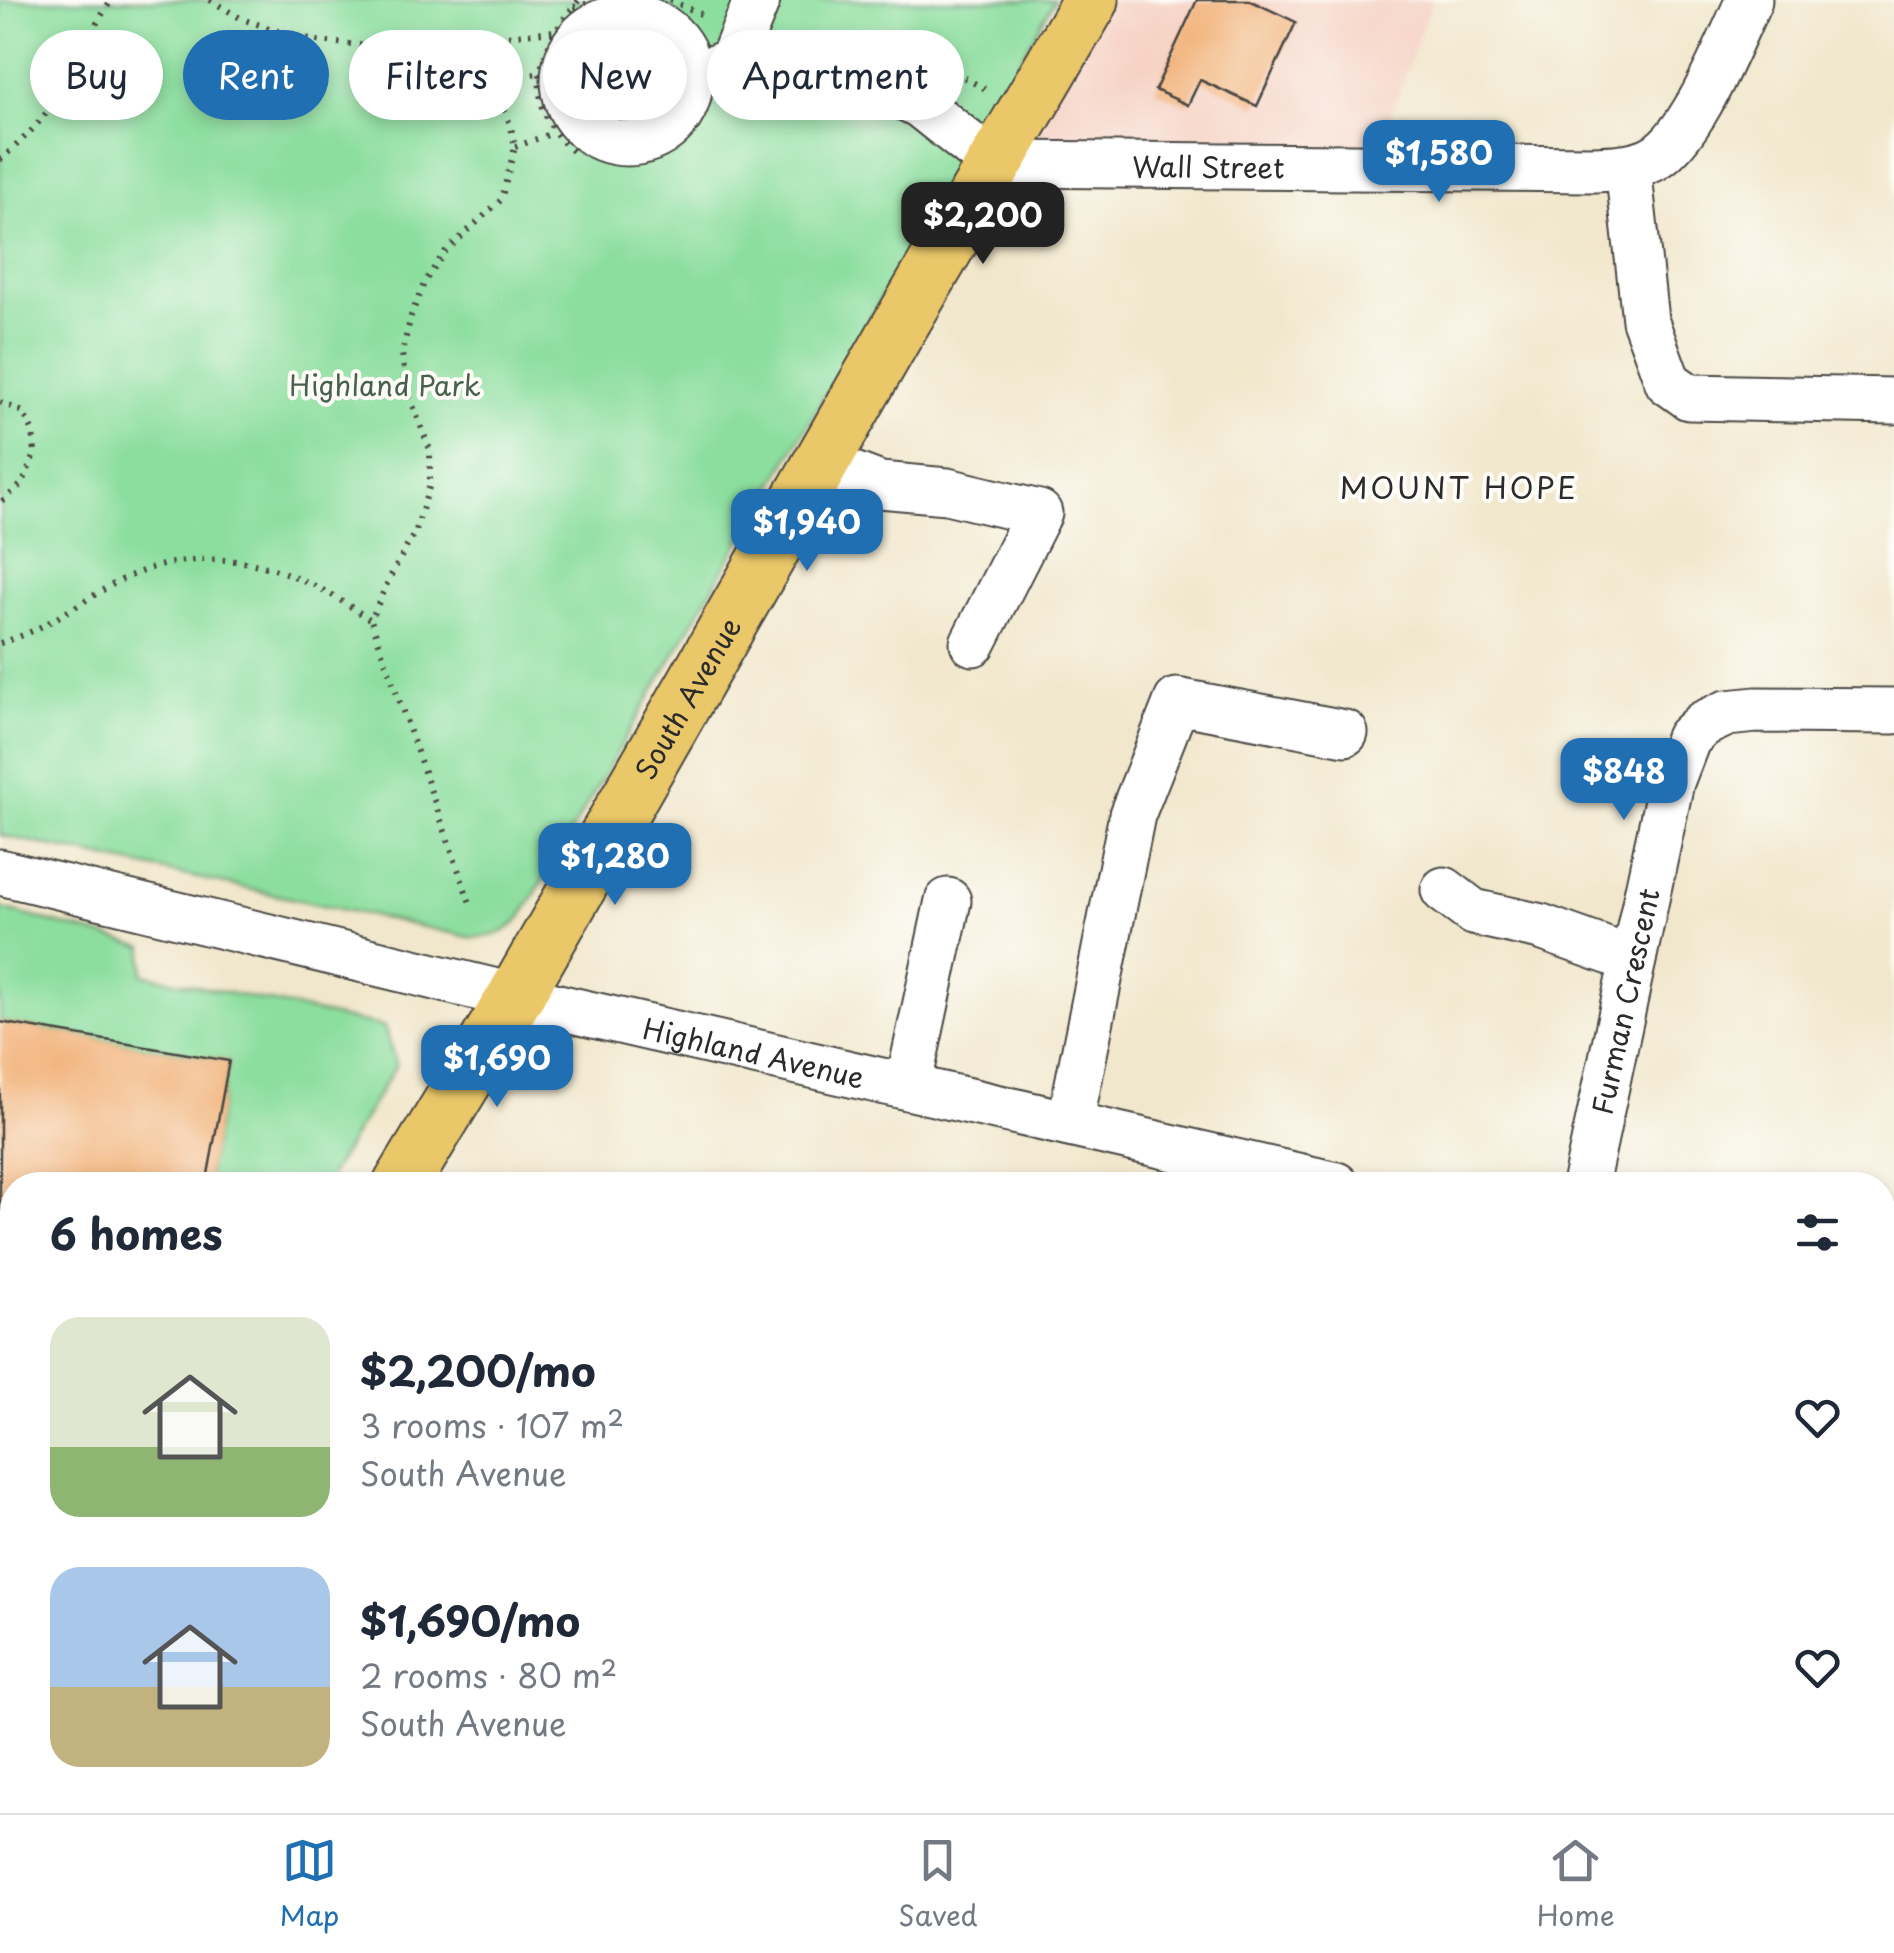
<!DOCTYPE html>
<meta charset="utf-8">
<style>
body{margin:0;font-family:"Playpen Sans",sans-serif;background:#f6f6f7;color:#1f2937;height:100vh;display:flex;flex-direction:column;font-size:38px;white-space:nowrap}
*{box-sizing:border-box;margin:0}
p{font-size:32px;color:#747a83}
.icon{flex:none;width:55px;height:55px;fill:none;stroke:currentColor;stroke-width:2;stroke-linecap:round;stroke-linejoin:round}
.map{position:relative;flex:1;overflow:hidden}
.panel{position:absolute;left:0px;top:1172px;width:1895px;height:642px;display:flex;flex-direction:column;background:#fff;border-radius:40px 40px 0 0;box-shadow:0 5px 15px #0003}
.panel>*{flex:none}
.hud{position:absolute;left:30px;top:30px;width:1000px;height:90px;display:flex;gap:20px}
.price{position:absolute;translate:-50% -85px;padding:0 22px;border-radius:20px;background:#1f6fb2;color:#fff;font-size:32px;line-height:65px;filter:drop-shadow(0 2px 5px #0008)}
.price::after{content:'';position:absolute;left:50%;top:60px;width:30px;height:22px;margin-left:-15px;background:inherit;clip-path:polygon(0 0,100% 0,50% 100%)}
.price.selected{background:#222;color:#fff}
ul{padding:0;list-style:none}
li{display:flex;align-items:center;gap:30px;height:250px;padding:0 50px}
li span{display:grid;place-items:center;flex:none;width:280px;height:200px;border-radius:30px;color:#555}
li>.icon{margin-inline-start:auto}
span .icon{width:120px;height:120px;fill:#fffc;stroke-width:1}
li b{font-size:42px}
h2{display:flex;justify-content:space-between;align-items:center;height:120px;padding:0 50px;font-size:42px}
.chip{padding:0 35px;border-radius:45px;background:#fff;box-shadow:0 5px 15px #0003;font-size:35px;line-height:90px}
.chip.selected{background:#1f6fb2;color:#fff}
.dock{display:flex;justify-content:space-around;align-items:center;height:140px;border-top:2px solid #e0e1e3;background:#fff;font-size:28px;color:#747a83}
.dock a{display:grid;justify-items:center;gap:5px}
.dock .selected{color:#1f6fb2}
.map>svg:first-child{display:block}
.built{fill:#f6d2c4}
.green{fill:#8cde9f;stroke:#5c8465;stroke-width:2.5}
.building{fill:#f2b27a}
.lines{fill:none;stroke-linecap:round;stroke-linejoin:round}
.minor-casing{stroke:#494743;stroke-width:49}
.major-casing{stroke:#494743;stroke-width:59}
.path{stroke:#494743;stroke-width:6;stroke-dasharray:2.5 8;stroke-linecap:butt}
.minor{stroke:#fff;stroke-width:45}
.major{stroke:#eac769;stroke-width:55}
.labels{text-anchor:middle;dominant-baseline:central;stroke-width:8;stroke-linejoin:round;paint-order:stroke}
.street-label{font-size:28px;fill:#2b2b2b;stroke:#fdfcf7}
.park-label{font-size:28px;fill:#48614e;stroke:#fdfcf7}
.neighbourhood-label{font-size:30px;letter-spacing:2.5px;fill:#2b2b2b;stroke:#fdfcf7}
</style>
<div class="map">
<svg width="1894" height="1813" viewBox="0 0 1894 1813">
<rect width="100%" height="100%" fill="#fdfcf7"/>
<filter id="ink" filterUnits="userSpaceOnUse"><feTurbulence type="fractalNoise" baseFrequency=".01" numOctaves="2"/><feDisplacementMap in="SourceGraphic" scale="20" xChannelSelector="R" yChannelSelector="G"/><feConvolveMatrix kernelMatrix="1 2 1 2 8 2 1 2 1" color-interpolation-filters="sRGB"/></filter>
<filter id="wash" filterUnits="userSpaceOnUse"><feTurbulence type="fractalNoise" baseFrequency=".0048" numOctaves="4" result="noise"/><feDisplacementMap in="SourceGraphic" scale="40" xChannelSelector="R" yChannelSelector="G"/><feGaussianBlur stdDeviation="2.25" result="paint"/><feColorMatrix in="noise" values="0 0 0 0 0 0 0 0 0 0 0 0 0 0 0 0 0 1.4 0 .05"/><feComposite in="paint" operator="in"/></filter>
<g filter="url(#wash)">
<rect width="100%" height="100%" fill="#f1e7cc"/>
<path class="built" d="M1091,0H1432L1372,167L994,164Z"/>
<path class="green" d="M0,0H1055L522,916C508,934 492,938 469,937L0,835Z
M0,908L144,947L143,974L384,1027L396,1065L324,1185H206L229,1061L0,1022Z
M0,1279L12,1281V1695L0,1714Z"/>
<g id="blocks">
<path class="building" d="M1197,0H1249L1296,22L1257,106L1200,80L1188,105L1155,90Z
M0,1022L229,1061L206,1185H12V1280L0,1279Z"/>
</g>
</g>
<g filter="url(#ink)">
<use href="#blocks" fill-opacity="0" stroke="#494743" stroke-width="2.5"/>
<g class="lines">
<g class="minor-casing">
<g id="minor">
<circle cx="627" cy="80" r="63"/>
<path d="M732,61L757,0"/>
<path id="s1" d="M691,77L732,61L779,84L867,86L898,94L920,105L994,164L1593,169C1613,168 1636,168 1654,158C1693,136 1729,42 1749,0"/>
<path d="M1628,167L1645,320L1668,382L1689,397L1894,401"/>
<path d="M822,463L880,485L947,491L1039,513L973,643"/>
<path id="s2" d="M0,872L567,1009L1336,1185"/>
<path d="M1444,890L1473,912L1541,927L1633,960"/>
<path d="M908,1087L948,901"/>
<path d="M1070,1124L1132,815L1177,701L1345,733"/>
<path id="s3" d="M1585,1185L1671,782L1688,738L1703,724L1727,713L1756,710L1894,711"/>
<path d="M1882,1309L1894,1312"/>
</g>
</g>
<g class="major-casing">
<g id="major">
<path id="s4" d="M401,1185L515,997L898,329L1091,0"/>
<path d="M16,1813L23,1802"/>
<path d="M1884,1813L1894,1796"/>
</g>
</g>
<path class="path" d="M210,0L242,19L278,31L318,41L379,47H444L490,71L511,127L515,147L501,200L445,252L425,281L411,316L402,353L406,387L430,450V484L416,530L389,579L371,620L471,906
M670,0L705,16
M574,7L601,0
M862,42C898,27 905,37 933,58C949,70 969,80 987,90
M446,46L475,39L555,31
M491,71L521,75L540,73
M515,147L553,133
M572,151C520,104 537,47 579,0
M0,160C18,144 35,129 49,109C73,75 87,34 112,0
M0,402L23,412L33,432L35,452L23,483L0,503
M0,643C41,632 74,606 110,586C173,550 247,552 311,584C332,594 352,608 371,620"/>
<use href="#minor" class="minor"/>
<use href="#major" class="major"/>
</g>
</g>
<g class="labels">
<g class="street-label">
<text stroke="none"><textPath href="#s1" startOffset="550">Wall Street</textPath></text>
<text stroke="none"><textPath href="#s4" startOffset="565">South Avenue</textPath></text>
<text stroke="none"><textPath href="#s3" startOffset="188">Furman Crescent</textPath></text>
<text stroke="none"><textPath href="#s2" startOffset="775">Highland Avenue</textPath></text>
</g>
<g class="park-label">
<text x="385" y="384">Highland Park</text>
</g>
<g class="neighbourhood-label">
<text x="1459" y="486">MOUNT HOPE</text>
</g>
</g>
</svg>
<b class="price" style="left:1439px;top:205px">$1,580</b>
<b class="price selected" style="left:983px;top:267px">$2,200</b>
<b class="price" style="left:807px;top:574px">$1,940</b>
<b class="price" style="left:1624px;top:823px">$848</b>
<b class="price" style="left:615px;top:908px">$1,280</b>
<b class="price" style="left:497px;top:1110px">$1,690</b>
<div class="hud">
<a class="chip">Buy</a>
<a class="chip selected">Rent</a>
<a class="chip">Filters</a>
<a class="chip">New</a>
<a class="chip">Apartment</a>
</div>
<section class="panel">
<h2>6 homes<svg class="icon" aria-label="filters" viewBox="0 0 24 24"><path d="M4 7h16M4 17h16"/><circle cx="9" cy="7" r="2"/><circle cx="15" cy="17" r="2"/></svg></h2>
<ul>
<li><span style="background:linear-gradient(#dfe7d0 65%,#8fb573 0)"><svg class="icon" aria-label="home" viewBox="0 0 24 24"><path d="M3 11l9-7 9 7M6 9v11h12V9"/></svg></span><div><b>$2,200/mo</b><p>3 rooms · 107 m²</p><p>South Avenue</p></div><svg class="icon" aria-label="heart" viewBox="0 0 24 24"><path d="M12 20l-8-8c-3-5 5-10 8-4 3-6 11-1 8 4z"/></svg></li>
<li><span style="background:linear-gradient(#a9c7e8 60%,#c2b280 0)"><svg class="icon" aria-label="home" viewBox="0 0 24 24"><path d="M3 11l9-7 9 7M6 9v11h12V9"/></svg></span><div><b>$1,690/mo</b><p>2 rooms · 80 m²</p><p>South Avenue</p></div><svg class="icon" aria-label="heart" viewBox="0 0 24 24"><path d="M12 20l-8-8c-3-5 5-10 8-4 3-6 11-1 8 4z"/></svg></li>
</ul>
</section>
</div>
<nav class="dock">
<a class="selected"><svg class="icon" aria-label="map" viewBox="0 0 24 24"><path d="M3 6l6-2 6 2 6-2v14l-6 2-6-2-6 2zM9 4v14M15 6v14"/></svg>Map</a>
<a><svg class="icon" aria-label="saved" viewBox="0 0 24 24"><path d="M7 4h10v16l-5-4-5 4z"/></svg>Saved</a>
<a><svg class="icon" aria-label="home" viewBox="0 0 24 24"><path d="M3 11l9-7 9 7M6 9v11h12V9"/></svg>Home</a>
</nav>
